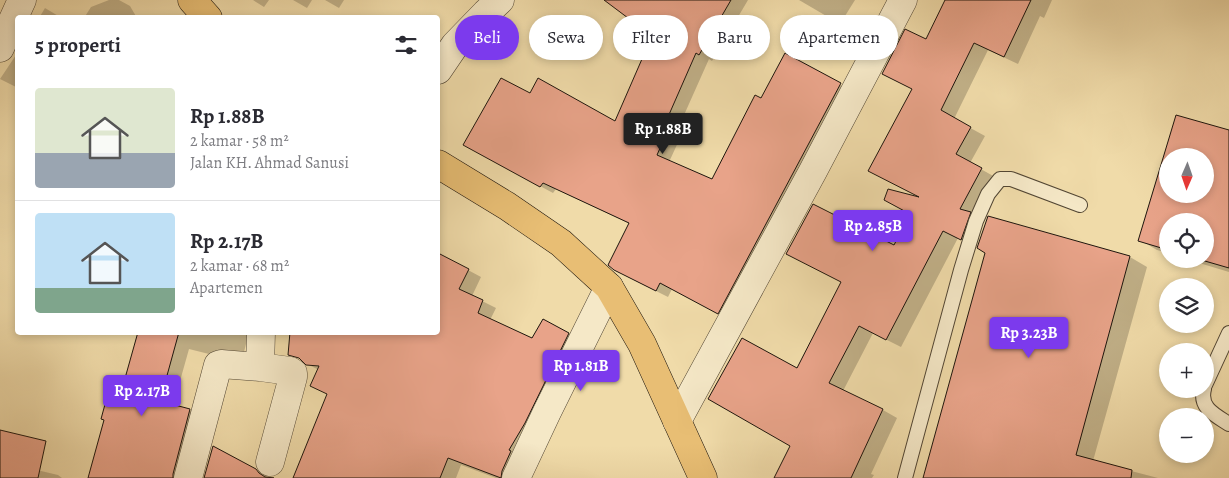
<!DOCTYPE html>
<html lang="id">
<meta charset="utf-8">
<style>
body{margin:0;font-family:Alegreya,serif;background:#f2f2f3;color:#2b2b33;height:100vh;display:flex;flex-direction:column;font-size:19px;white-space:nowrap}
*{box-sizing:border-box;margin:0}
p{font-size:16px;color:#7c7c81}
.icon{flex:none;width:28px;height:28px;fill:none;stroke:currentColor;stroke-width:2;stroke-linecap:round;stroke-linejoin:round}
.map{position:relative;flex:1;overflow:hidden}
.sheet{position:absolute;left:15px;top:15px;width:425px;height:320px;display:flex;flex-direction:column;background:#fff;border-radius:5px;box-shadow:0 2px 8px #0003}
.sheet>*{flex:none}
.guide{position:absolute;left:455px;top:15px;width:475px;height:45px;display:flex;gap:10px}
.needle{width:32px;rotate:182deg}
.buttons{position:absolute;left:1159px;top:148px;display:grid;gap:10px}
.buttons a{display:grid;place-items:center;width:55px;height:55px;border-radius:50%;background:#fff;box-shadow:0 2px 8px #0003;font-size:25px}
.price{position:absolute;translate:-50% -42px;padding:0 11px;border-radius:5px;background:#7c3aed;color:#fff;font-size:16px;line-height:32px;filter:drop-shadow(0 1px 2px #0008)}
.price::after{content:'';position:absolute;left:50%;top:30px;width:15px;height:11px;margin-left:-8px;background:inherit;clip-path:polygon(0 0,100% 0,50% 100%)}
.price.active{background:#222;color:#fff}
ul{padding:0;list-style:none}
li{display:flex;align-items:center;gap:15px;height:125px;padding:0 20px}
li+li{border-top:1px solid #e1e1e2}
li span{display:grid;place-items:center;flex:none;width:140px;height:100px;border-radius:5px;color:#555}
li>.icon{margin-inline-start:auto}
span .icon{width:60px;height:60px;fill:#fffc;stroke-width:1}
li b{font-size:21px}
h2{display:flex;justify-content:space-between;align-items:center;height:60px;padding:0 20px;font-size:21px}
.pill{padding:0 18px;border-radius:22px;background:#fff;box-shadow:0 2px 8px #0003;font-size:18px;line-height:45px}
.pill.active{background:#7c3aed;color:#fff}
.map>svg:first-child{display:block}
.shadow{fill:#0003;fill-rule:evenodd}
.building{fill:#e8a389;stroke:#1d150d;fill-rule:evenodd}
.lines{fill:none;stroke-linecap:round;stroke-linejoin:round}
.lane-casing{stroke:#524634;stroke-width:16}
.street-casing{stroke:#524634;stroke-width:29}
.highway-casing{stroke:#1d150d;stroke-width:29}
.lane{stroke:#f5e8c7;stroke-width:14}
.street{stroke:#f5e8c7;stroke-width:28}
.highway{stroke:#e8be74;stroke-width:28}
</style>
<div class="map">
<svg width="1229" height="478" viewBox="0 0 1229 478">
<rect width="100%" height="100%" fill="#f0dba9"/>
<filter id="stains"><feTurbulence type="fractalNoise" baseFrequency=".004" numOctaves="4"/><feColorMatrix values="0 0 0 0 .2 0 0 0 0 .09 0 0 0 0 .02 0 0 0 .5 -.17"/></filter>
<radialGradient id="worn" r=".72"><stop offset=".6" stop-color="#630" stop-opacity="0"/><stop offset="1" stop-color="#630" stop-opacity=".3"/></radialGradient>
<path class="shadow" d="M109,0H119L130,6L137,18H84L91,7Z
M253,0H269L264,7Z
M293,0H312L307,8Z
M325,0H344L339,8Z
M606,0H748L712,61L709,59L676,133L681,136L669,162L712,181L762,99L785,55L853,92L731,320L672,289L668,297L628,277L630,224L556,189L553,193L477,152L615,122L654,35Z
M799,0H855L840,24Z
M946,0H1052L1044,18L1040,16L1018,64L988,50L954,119L985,136L970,163L995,177L975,216L984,221L975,247L958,238L901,347L873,333L843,391L883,410L897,418L871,474L874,475L872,478H775L792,446L797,370L895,247L921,199L913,89L883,74L926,41Z
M45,8L60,17L62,18H39Z
M18,52V88L0,79Z
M1177,116L1229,132V272L1186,259H1205V221H1168V253L1157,250L1140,240ZM1168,156H1205V194H1168Z
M988,218L1130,257L1147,267L1093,461L1158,478H925L987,252Z
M438,254L481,277L472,296L496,308L490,320L533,339L543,320L581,342L515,478H496L461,465L456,478H301L328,395L319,370L307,364L438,332Z
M139,332H242L248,336L243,356L225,358L189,349L173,406L190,410L202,417L186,478H90L123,391Z
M20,466L58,475L62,478H17Z
M256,470L269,478H205Z"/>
<path class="building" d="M604,0H731L699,55L696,53L664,126L669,128L657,155L712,179L755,95L761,98L785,53L841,83L718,314L660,283L656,291L614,270L608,265L629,223L543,183L540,187L463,145L501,78L530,93L538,78L615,121L652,36Z
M945,0H1031L1004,57L974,43L941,110L971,127L956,154L982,168L960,209L971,212L961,240L943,231L886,340L859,326L829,383L883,409L851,478H774L790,446L708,399L742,338L797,368L841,282L786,254L813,204L894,245L910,214L884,200L888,189L919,197L868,171L912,89L882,74L905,29L926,39Z
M1176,115L1229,130V268L1198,259H1205V221H1168V250L1138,241ZM1168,156H1205V194H1168Z
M988,216L1130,256L1076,455L1132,470L1131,478H923L985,253L977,248Z
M438,253L469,269L459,289L483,300L478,313L532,338L543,319L569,333L525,423L509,450L511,451L502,471L501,478L448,458L440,478H293L327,394L310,386L319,366L306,365L299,358L288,355L290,332H438Z
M138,332H179L160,401L190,409L173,474V478H88L104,420L101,419L110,386L122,389Z
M0,430L46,441L38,478H0Z
M213,446L256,469L259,473L265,477L274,478H204Z"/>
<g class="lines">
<g class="lane-casing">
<path id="lane" d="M1205,385L1229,333
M1204,389C1199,408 1215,415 1229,424
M905,478L961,270L976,221L988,194L1000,179H1011L1080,205"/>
</g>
<g class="street-casing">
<path id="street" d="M0,48L22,0
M438,70L455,45L486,13L500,0
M261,332L260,367L290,371L293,373V377L270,462
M677,421L813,171L903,0
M188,478L218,365L221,364L260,367
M516,478L547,412L609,287"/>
</g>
<g class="highway-casing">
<path id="highway" d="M192,0L208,18
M438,164L507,206L561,243L609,287L642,344L703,478"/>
</g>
<use href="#lane" class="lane"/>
<use href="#street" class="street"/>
<use href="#highway" class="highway"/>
</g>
<rect width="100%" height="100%" filter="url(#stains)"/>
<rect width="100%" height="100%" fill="url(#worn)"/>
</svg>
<div class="buttons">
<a><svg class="needle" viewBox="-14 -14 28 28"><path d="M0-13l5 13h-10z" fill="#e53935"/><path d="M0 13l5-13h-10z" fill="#7c7c81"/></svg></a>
<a><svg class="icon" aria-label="locate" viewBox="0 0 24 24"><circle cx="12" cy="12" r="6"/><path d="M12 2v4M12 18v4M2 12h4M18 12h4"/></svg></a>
<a><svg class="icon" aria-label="layers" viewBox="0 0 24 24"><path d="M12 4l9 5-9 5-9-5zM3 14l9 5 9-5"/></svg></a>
<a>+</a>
<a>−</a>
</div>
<b class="price active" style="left:663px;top:155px">Rp 1.88B</b>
<b class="price" style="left:873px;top:252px">Rp 2.85B</b>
<b class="price" style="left:1029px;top:359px">Rp 3.23B</b>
<b class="price" style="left:581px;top:392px">Rp 1.81B</b>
<b class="price" style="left:142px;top:417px">Rp 2.17B</b>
<div class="guide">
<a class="pill active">Beli</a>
<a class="pill">Sewa</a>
<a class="pill">Filter</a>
<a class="pill">Baru</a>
<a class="pill">Apartemen</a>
</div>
<section class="sheet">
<h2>5 properti<svg class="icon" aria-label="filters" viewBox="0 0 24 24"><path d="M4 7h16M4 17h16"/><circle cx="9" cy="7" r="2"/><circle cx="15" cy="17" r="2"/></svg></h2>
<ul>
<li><span style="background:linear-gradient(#dfe7d0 65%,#9aa5b1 0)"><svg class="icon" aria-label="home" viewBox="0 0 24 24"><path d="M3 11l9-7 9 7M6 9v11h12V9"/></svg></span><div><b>Rp 1.88B</b><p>2 kamar · 58 m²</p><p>Jalan KH. Ahmad Sanusi</p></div></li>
<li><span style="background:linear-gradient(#bfe0f5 75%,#7fa58c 0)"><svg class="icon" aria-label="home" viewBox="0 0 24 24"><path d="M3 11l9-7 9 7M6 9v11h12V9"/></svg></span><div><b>Rp 2.17B</b><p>2 kamar · 68 m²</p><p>Apartemen</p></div></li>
</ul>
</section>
</div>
